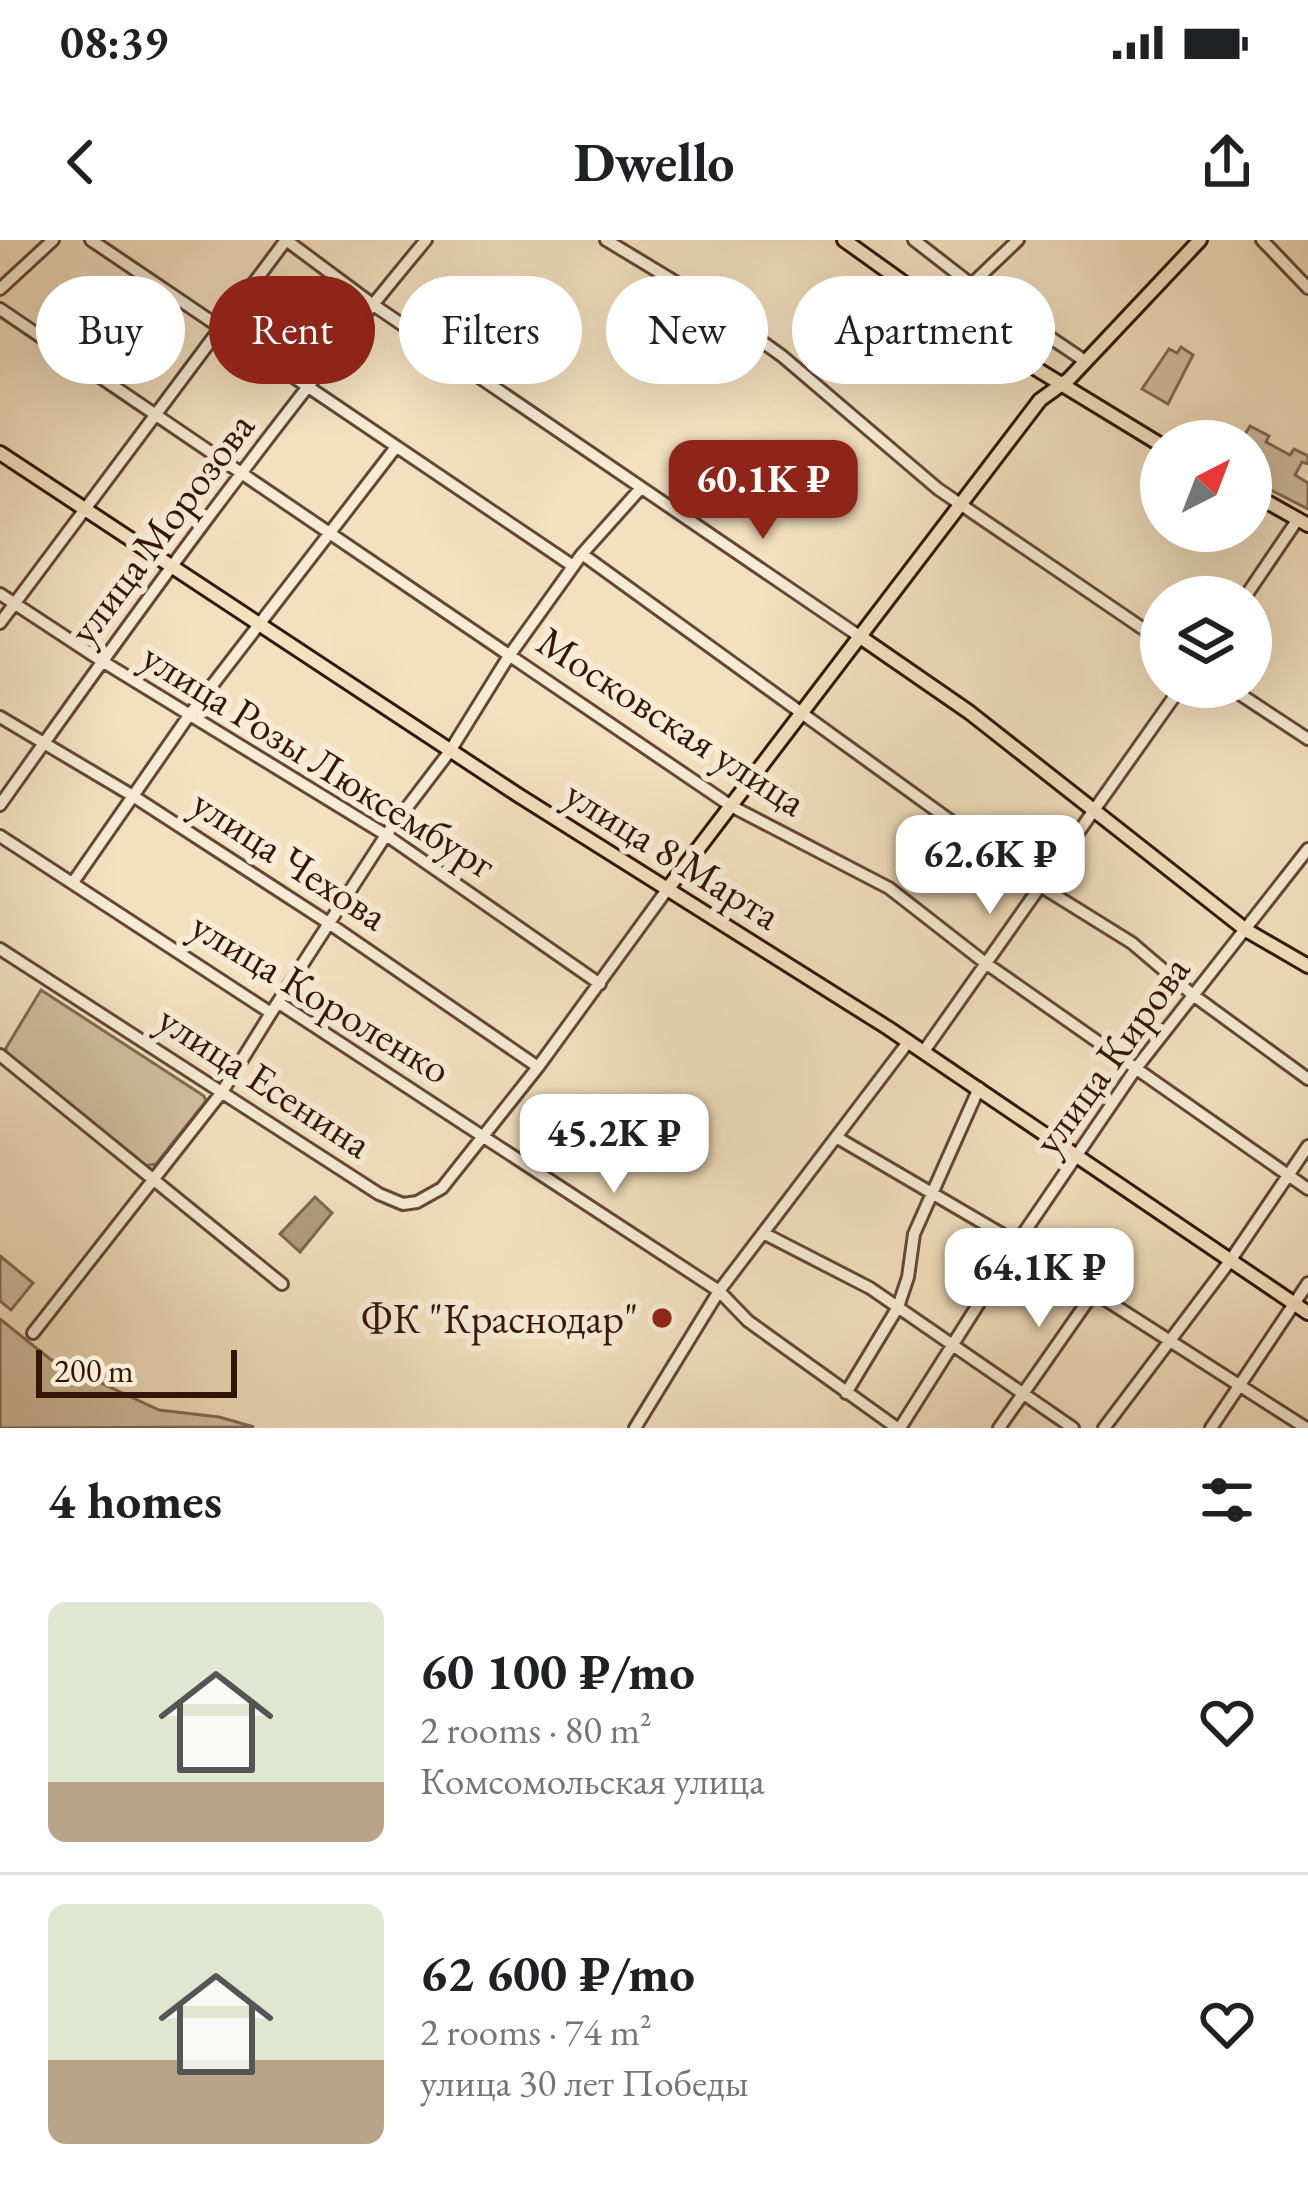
<!DOCTYPE html>
<meta charset="utf-8">
<style>
body{margin:0;font-family:"EB Garamond",serif;background:#f6f6f6;color:#202124;height:100vh;display:flex;flex-direction:column;font-size:45px;white-space:nowrap}
*{box-sizing:border-box;margin:0}
p{font-size:39px;color:#757577}
.icon{flex:none;width:66px;height:66px;fill:none;stroke:currentColor;stroke-width:2;stroke-linecap:round;stroke-linejoin:round}
.map{position:relative;height:1188px;overflow:hidden}
.details{display:flex;flex-direction:column;background:#fff;flex:1}
.details>*{flex:none}
.top-card{position:absolute;left:36px;top:36px;width:1236px;height:108px;display:flex;gap:24px}
.needle{width:78px;rotate:42deg}
.buttons{position:absolute;left:1140px;top:180px;display:grid;gap:24px}
.buttons a{display:grid;place-items:center;width:132px;height:132px;border-radius:50%;background:#fff;box-shadow:0 12px 48px #0002;font-size:60px}
.scale{position:absolute;left:36px;bottom:30px;width:201px;box-sizing:border-box;padding-left:12px;border:6px solid #331608;border-top:0;font-size:33px;line-height:42px;white-space:nowrap;color:#331608;-webkit-text-stroke:9px #f7ebd5;paint-order:stroke}
.price{position:absolute;translate:-50% -102px;padding:0 27px;border-radius:24px;background:#fff;color:#222;font-size:39px;line-height:78px;filter:drop-shadow(0 3px 6px #0008)}
.price::after{content:'';position:absolute;left:50%;top:72px;width:36px;height:27px;margin-left:-18px;background:inherit;clip-path:polygon(0 0,100% 0,50% 100%)}
.price.selected{background:#8f2418;color:#fff}
ul{padding:0;list-style:none}
li{display:flex;align-items:center;gap:36px;height:300px;padding:0 48px}
li+li{border-top:3px solid #e0e0e0}
li span{display:grid;place-items:center;flex:none;width:336px;height:240px;border-radius:18px;color:#555}
li>.icon{margin-inline-start:auto}
span .icon{width:144px;height:144px;fill:#fffc;stroke-width:1}
li b{font-size:51px}
h2{display:flex;justify-content:space-between;align-items:center;height:144px;padding:0 48px;font-size:51px}
.pill{padding:0 42px;border-radius:54px;background:#fff;box-shadow:0 12px 48px #0002;font-size:42px;line-height:108px}
.pill.selected{background:#8f2418;color:#fff}
.status{display:flex;justify-content:space-between;align-items:center;height:84px;padding:0 60px;background:#fff;direction:ltr}
.status svg{height:33px;fill:currentColor}
header{display:flex;justify-content:space-between;align-items:center;height:156px;padding:0 48px;background:#fff;font-size:54px;font-weight:700}
.map>svg:first-child{display:block}
.green{fill:#d2bea0;stroke:#826a54;stroke-width:3}
.water{fill:#b29b81;stroke:#7f6651;stroke-width:3}
.lines{fill:none;stroke-linecap:round;stroke-linejoin:round}
.minor-casing{stroke:#634836;stroke-width:16}
.major-casing{stroke:#331608;stroke-width:18}
.minor{stroke:#f7ebd5;stroke-width:10}
.major{stroke:#f3e0bf;stroke-width:12}
.poi-dot{fill:#8f2418;stroke:#f7ebd5;stroke-width:4.5}
.labels{text-anchor:middle;dominant-baseline:central;stroke-width:12;stroke-linejoin:round;paint-order:stroke}
.street-label{font-size:42px;fill:#331608;stroke:#f7ebd5}
.poi-label{font-size:42px;fill:#331608;stroke:#f7ebd5;text-anchor:end}
</style>
<div class="status"><b>08:39</b><svg viewBox="0 0 49 12"><path d="M0 12V9h3v3zM5 12V6h3v6zM10 12V3h3v9zM15 12V0h3v12zM26 1h20v11H26zM47 4h2v5h-2z"/></svg></div>
<header><svg class="icon" aria-label="back" viewBox="0 0 24 24"><path d="M15 5l-7 7 7 7"/></svg>Dwello<svg class="icon" aria-label="share" viewBox="0 0 24 24"><path d="M12 15V3M7 8l5-5 5 5M5 13v7h14v-7"/></svg></header>
<div class="map">
<svg width="1308" height="1188" viewBox="0 0 1308 1188">
<rect width="100%" height="100%" fill="#f3e0bf"/>
<filter id="stains"><feTurbulence type="fractalNoise" baseFrequency=".00167" numOctaves="4"/><feColorMatrix values="0 0 0 0 .2 0 0 0 0 .09 0 0 0 0 .02 0 0 0 .5 -.17"/></filter>
<radialGradient id="worn" r=".72"><stop offset=".6" stop-color="#630" stop-opacity="0"/><stop offset="1" stop-color="#630" stop-opacity=".3"/></radialGradient>
<path class="green" d="M1181,107L1193,115L1168,164L1142,149L1169,109L1177,113Z
M1250,186L1269,196L1266,202L1290,215L1294,209L1308,216V224L1302,222L1295,235L1308,243V269L1251,240V201H1241Z
M41,750L204,856L206,861L156,924L144,926L6,815V808Z
M0,1016L33,1043L11,1070L0,1061Z
M0,1079L50,1119L159,1170L219,1177L254,1187L0,1188Z"/>
<path class="water" d="M315,957L332,973L300,1012L280,994Z"/>
<g class="lines">
<g class="minor-casing">
<path id="minor" d="M91,0L573,326
M286,0L372,64L859,396
M606,0L697,55L782,116L938,249L1161,401
M914,0L972,45L1085,121
M1262,0L1308,48
M0,49L53,0
M0,69L731,566L889,648L984,722L1308,949
M950,76L975,41L1018,0
M582,314L1042,647L1132,703L1193,755L1308,839
M0,354L102,421L386,595L600,744
M1245,357L1298,279
M0,383L286,0
M1229,447L1308,499
M0,477L133,556L327,682L538,827
M0,565C136,373 275,181 426,0
M0,596L271,773L386,595L450,511L509,416L582,314L641,248
M74,641L190,474L396,207
M0,709L379,954L403,964L417,962L442,948L538,827L669,647
M279,763L719,1051L748,1081L897,1188
M924,811L1181,447
M0,815L282,1044
M836,897L1017,1003L1306,1188
M763,993L870,1048L1073,1188
M33,1093L222,852L271,773
M846,1153L898,1067L908,1037L914,994L979,848
M635,1188L719,1051L909,801
M900,1188L1017,1003L1137,827L1308,609
M999,1188L1094,1052
M1104,1188L1230,1021L1308,906
M1211,1188L1308,1043"/>
</g>
<g class="major-casing">
<path id="major" d="M844,0L950,76L1161,205
M0,213L518,555L888,788L1308,1073
M1251,253L1308,285
M859,396L969,472L1246,690L1308,726
M669,647L1040,160L1069,139L1200,0"/>
</g>
<use href="#minor" class="minor"/>
<use href="#major" class="major"/>
</g>
<circle class="poi-dot" cx="662" cy="1078" r="12"/>
<g class="labels">
<g class="street-label">
<text transform="translate(161 288) rotate(-53)">улица Морозова</text>
<text transform="translate(672 481) rotate(33)">Московская улица</text>
<text transform="translate(319 520) rotate(32)">улица Розы Люксембург</text>
<text transform="translate(673 614) rotate(32)">улица 8 Марта</text>
<text transform="translate(290 619) rotate(33)">улица Чехова</text>
<text transform="translate(321 757) rotate(31)">улица Короленко</text>
<text transform="translate(1111 815) rotate(-54)">улица Кирова</text>
<text transform="translate(265 841) rotate(33)">улица Есенина</text>
</g>
<g class="poi-label">
<text x="638" y="1078">ФК "Краснодар"</text>
</g>
</g>
<rect width="100%" height="100%" filter="url(#stains)"/>
<rect width="100%" height="100%" fill="url(#worn)"/>
</svg>
<div class="buttons">
<a><svg class="needle" viewBox="-14 -14 28 28"><path d="M0-13l5 13h-10z" fill="#e53935"/><path d="M0 13l5-13h-10z" fill="#757577"/></svg></a>
<a><svg class="icon" aria-label="layers" viewBox="0 0 24 24"><path d="M12 4l9 5-9 5-9-5zM3 14l9 5 9-5"/></svg></a>
</div>
<div class="scale">200 m</div>
<b class="price selected" style="left:763px;top:302px">60.1K ₽</b>
<b class="price" style="left:990px;top:677px">62.6K ₽</b>
<b class="price" style="left:614px;top:956px">45.2K ₽</b>
<b class="price" style="left:1039px;top:1090px">64.1K ₽</b>
<div class="top-card">
<a class="pill">Buy</a>
<a class="pill selected">Rent</a>
<a class="pill">Filters</a>
<a class="pill">New</a>
<a class="pill">Apartment</a>
</div>
</div>
<section class="details">
<h2>4 homes<svg class="icon" aria-label="filters" viewBox="0 0 24 24"><path d="M4 7h16M4 17h16"/><circle cx="9" cy="7" r="2"/><circle cx="15" cy="17" r="2"/></svg></h2>
<ul>
<li><span style="background:linear-gradient(#dfe7d0 75%,#b9a48a 0)"><svg class="icon" aria-label="home" viewBox="0 0 24 24"><path d="M3 11l9-7 9 7M6 9v11h12V9"/></svg></span><div><b>60 100 ₽/mo</b><p>2 rooms · 80 m²</p><p>Комсомольская улица</p></div><svg class="icon" aria-label="heart" viewBox="0 0 24 24"><path d="M12 20l-8-8c-3-5 5-10 8-4 3-6 11-1 8 4z"/></svg></li>
<li><span style="background:linear-gradient(#dfe7d0 65%,#b9a48a 0)"><svg class="icon" aria-label="home" viewBox="0 0 24 24"><path d="M3 11l9-7 9 7M6 9v11h12V9"/></svg></span><div><b>62 600 ₽/mo</b><p>2 rooms · 74 m²</p><p>улица 30 лет Победы</p></div><svg class="icon" aria-label="heart" viewBox="0 0 24 24"><path d="M12 20l-8-8c-3-5 5-10 8-4 3-6 11-1 8 4z"/></svg></li>
</ul>
</section>
